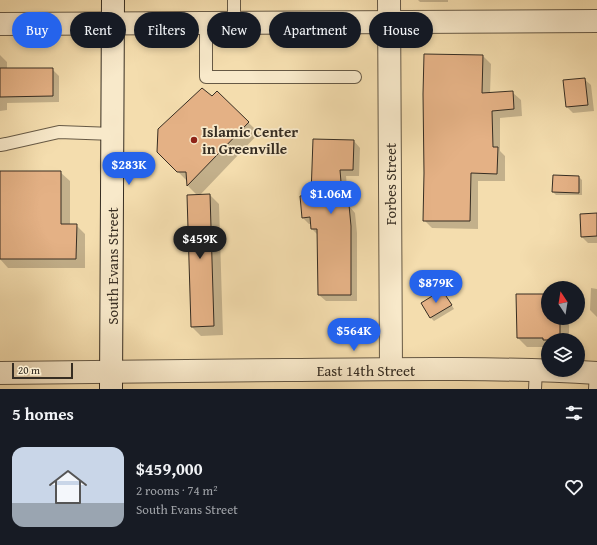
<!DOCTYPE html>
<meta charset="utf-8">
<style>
body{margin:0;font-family:"Gentium Book Plus",serif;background:#20242c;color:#f1f3f6;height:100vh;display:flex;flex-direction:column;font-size:15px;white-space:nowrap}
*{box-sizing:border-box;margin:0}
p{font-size:13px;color:#9ea1a6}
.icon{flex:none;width:22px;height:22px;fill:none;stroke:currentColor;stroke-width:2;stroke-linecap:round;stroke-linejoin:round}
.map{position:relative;height:389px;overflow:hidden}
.details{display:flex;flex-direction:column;background:#171b24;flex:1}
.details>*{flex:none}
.banner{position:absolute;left:12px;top:12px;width:573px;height:36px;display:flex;gap:8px}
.needle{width:26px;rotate:348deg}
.tools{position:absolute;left:541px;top:281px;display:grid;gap:8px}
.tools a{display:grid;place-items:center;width:44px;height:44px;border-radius:50%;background:#171b24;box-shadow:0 2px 6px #0003;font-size:20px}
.scale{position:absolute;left:12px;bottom:10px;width:61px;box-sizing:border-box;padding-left:4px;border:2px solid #362d22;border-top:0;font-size:11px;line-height:14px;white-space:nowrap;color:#362d22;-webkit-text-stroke:3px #f8e9ca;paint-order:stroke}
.price{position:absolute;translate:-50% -34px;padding:0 9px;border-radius:14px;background:#2563eb;color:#fff;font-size:13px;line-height:26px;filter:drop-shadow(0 1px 2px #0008)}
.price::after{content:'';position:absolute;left:50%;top:24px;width:12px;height:9px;margin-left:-6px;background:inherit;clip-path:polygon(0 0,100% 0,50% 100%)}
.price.on{background:#222;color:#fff}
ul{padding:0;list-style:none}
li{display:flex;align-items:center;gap:12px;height:100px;padding:0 12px}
li span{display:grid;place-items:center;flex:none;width:112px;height:80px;border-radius:12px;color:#555}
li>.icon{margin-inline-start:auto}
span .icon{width:48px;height:48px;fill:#fffc;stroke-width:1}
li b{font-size:17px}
h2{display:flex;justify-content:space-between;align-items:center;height:48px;padding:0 12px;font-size:17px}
.pill{padding:0 14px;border-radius:18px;background:#171b24;box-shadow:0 2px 6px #0003;font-size:14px;line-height:36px}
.pill.on{background:#2563eb;color:#fff}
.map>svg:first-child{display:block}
.shadow{fill:#0003}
.building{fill:#e4b185;stroke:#362d22}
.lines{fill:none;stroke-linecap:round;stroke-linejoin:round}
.service-casing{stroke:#665945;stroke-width:14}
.minor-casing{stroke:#665945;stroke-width:24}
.tertiary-casing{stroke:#665945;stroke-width:24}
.secondary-casing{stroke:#362d22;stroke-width:24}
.service{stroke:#f8e9ca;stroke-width:12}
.minor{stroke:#f8e9ca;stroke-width:22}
.tertiary{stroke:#f8e9ca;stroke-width:22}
.secondary{stroke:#f8e9ca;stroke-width:22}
.poi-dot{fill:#8f2418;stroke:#f8e9ca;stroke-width:1.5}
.labels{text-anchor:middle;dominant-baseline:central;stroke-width:3.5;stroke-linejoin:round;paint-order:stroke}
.poi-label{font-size:15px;font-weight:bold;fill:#362d22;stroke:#f8e9ca;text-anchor:start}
.street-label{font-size:15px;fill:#362d22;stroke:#f8e9ca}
</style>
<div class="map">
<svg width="597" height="389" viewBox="0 0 597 389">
<rect width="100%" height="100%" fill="#f4ddae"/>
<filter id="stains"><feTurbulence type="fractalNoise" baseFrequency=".005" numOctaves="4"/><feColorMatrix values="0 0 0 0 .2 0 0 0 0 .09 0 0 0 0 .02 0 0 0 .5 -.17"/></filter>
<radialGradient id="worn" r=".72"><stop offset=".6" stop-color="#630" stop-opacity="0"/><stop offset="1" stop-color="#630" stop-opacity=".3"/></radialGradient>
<path class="shadow" d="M418,0H448V2H420Z
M0,55L7,62V69H52L59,76V102L7,103V110L0,111Z
M483,56L491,64L490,94L513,93L521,100L522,116L500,118V151L505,156V181H478V229L432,228L424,220Z
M584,79L591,85L594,111L573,113L567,107L564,81Z
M217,92L259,133L200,195H210L219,204L223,335L201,336L192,327L197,195L188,186L187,181L158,151Z
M354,141L360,148L359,176H346L349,206L355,213L357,233V301H326L319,295L318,235L312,229V224H309L303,218L312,196Z
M0,172H60L70,181V225H76L85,234V268H8L0,259Z
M579,177L582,180V195H556L553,192Z
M597,214V243H588L582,237Z
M591,288L597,289V317L590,310Z
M442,291L445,294L454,309L434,321L431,318L422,303Z
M548,295V318H569V340H548V347H527L518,338Z"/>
<path class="building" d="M424,54L483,55L482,93L513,91L514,109L492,111L493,147H498L497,174L471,173L470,221H423L424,173L423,94Z
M0,68H53V96L0,97Z
M585,78L588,105L566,107L563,80Z
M202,88L212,96L217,91L249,122L187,186L186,172H177L157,152L158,129Z
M313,139L354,140L353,170H340L343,206L349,205L351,226V295H318L317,229H311L310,217L302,218L300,196L311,195Z
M0,171H61V224H77L76,259H0Z
M553,175L579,176V193L552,192Z
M210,194L214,326L191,327L187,195Z
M597,213V236L581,237L580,214Z
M442,290L452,305L430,318L421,303Z
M516,294H548V318H560V340H543V338H517Z"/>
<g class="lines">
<g class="service-casing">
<path id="service" d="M206,23V77H355
M234,23V0
M0,145L6,144L59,132L113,134
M535,389L536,370
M595,389L596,373"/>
</g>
<g class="minor-casing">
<path id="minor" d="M389,0L391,369
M0,24L597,21"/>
</g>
<g class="tertiary-casing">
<path id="tertiary" d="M0,373C96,372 191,371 286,370C390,369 494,367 597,373"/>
</g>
<g class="secondary-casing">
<path id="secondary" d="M111,389L113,0"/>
</g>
<use href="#service" class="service"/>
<use href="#minor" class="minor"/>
<use href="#tertiary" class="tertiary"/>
<use href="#secondary" class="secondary"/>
</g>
<circle class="poi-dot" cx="194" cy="140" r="4"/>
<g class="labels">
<g class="poi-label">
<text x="202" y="131">Islamic Center<tspan x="202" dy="17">in Greenville</tspan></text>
</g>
<g class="street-label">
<text transform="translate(390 184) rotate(-90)">Forbes Street</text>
<text transform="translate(112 266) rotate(-90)">South Evans Street</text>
<text x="366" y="370">East 14th Street</text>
</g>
</g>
<rect width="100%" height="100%" filter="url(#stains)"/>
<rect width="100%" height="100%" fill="url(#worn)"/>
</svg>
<div class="tools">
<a><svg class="needle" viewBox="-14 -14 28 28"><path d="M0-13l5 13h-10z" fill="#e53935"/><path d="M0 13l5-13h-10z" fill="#9ea1a6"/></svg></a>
<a><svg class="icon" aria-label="layers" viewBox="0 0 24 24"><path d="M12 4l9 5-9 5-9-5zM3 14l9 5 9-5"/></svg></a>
</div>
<div class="scale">20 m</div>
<b class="price" style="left:129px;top:186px">$283K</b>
<b class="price" style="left:331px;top:215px">$1.06M</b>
<b class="price on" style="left:200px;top:260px">$459K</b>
<b class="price" style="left:436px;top:304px">$879K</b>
<b class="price" style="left:354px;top:352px">$564K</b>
<div class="banner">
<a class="pill on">Buy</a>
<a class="pill">Rent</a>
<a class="pill">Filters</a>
<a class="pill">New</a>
<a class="pill">Apartment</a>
<a class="pill">House</a>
</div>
</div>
<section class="details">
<h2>5 homes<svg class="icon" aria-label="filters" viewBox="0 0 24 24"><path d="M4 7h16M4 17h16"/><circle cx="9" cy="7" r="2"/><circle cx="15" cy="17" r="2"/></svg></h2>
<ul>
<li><span style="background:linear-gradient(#c9d6e8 70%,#9aa5b1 0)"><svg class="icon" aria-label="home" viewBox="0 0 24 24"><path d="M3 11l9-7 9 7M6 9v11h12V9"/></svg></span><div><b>$459,000</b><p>2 rooms · 74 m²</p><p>South Evans Street</p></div><svg class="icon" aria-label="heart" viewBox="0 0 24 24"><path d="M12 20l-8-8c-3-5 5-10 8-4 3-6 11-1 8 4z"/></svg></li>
</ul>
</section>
